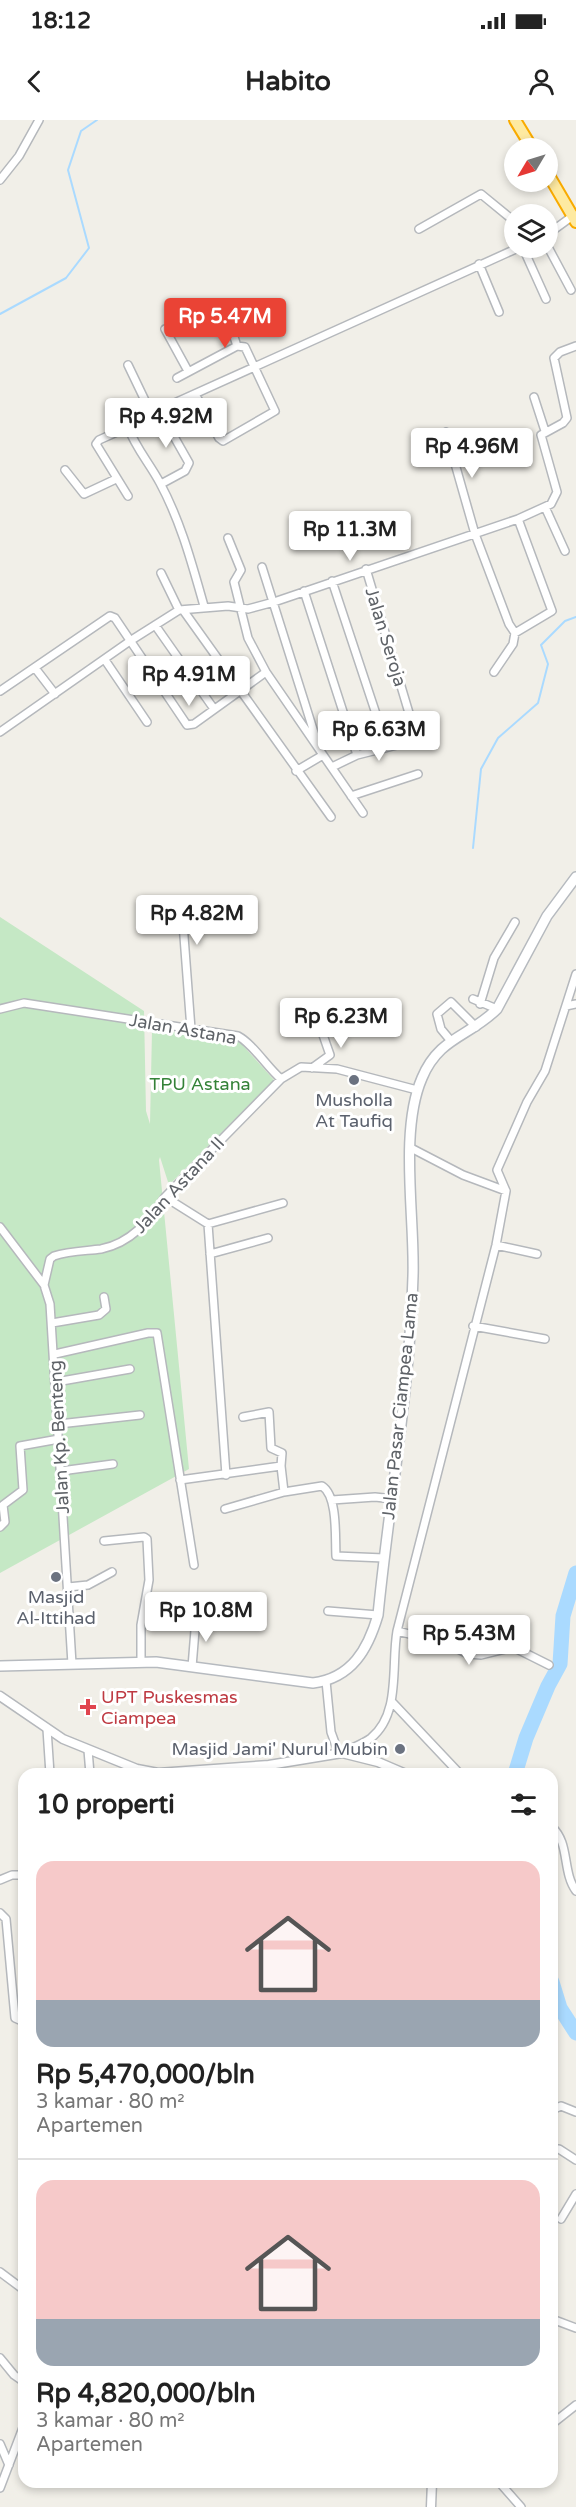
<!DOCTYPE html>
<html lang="id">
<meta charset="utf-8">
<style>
body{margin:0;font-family:"Varela Round",sans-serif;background:#f2f2f2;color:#222;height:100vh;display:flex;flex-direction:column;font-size:22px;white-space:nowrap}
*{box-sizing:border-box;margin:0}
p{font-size:20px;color:#767676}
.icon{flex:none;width:33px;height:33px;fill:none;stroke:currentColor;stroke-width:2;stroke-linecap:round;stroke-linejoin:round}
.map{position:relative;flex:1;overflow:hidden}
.side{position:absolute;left:18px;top:1648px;width:540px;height:720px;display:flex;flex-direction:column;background:#fff;border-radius:18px;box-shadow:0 3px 9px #0003}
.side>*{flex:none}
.needle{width:39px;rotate:232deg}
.buttons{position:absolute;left:504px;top:18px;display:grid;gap:12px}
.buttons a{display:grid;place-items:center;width:54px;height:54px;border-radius:50%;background:#fff;box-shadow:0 3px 9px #0003;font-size:30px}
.price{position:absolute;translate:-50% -51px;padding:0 14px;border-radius:6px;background:#fff;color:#222;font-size:20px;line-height:39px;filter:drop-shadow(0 2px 3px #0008)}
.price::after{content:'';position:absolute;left:50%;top:36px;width:18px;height:14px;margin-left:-9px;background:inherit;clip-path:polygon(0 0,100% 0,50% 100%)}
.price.on{background:#ea4335;color:#fff}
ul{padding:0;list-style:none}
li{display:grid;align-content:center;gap:12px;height:318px;padding:0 18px}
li+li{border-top:2px solid #e0e0e0}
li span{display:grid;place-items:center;height:186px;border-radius:18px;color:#555}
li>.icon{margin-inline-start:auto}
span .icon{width:108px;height:108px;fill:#fffc;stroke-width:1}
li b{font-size:26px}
h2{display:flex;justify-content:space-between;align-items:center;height:72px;padding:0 18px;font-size:26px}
.status{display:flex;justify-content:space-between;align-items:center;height:42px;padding:0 30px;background:#fff;direction:ltr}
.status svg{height:16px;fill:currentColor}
header{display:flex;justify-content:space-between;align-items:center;height:78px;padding:0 18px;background:#fff;font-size:27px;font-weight:700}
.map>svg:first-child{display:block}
.green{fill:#c5e8c5}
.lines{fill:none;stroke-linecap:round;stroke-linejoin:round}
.stream{stroke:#aadaff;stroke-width:2}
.river{stroke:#aadaff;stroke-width:15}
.minor-casing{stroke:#b5b8bc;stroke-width:10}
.tertiary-casing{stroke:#b5b8bc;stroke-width:11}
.secondary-casing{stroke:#b6babf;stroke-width:12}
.trunk-casing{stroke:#f9ab00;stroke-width:14}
.minor{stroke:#fff;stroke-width:7}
.tertiary{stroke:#fff;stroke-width:8}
.secondary{stroke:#fff;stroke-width:9}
.trunk{stroke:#feeaa1;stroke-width:10}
.worship-dot{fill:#6b7280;stroke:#fff;stroke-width:2}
.health-dot{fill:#e0444e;stroke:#fff;stroke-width:2}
.labels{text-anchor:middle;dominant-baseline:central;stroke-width:6;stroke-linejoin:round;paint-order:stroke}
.street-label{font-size:18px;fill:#5f6368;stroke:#fff}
.park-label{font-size:18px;fill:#348238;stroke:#fff}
.worship-label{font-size:18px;fill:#5b616d;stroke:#fff}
.health-label{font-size:18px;fill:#be3a42;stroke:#fff;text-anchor:start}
</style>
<div class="status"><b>18:12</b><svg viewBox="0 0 49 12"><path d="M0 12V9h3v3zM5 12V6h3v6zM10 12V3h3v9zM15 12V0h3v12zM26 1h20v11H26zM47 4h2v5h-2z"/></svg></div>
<header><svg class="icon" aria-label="back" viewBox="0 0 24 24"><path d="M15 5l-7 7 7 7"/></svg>Habito<svg class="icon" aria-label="person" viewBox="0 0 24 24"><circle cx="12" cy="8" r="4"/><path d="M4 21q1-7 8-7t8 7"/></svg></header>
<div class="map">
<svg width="576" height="2387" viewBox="0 0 576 2387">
<rect width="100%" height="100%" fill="#f1efe8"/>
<path class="green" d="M0,797L144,891L146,991L150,1004L152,911L212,914L238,920L274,960L169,1065L160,1037L159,1040L189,1349L0,1453Z"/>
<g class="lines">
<path class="stream" d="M0,194L66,158L89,128L68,50L81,11L97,0
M473,728L481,649L498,618L538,583L548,544L541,525L565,501L576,497"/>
<path class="river" d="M515,1654L526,1618L548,1566L560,1544L563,1496L576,1453
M552,1862L560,1888L576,1913"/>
<g class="minor-casing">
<path id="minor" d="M0,60L19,36L39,0
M419,109L481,74L514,101
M548,114L574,95
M548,127L571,170
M523,128L546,179
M479,144L499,192
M165,209L188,251
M128,245L151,293
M177,258L237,226
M195,274L219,318L223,321L275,291L245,227L237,226L227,195
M534,277L545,311
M159,290L189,343L185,351L161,364
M128,307L99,320L96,324L128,376
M446,312L475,414L509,504L515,513L552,491L518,399
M65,350L84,374L116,359
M545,387L565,431
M228,418L241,450L234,462L248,518L266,552L363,693
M262,447L317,622
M161,453L179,490
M332,461L387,627
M304,471L357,635
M204,486C192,444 181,402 160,363C150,344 135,327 128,307L159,290L518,128
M183,490L331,697
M155,505L214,589
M105,540L147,602
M35,548L55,574
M494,552L513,524L515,513
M0,571L110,496L115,498L187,605L194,604L266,552
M0,612L130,521L179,490L228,486L248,489L274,482L518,399L551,384L557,372L541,315L563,303L567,298L554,238L560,232L576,226
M332,647L357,635L409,622L415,613L366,449
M296,651L323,635
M351,676L418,654
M163,789L179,784L182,790L191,909
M473,879L497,889
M480,884L494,838L515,802
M566,886L576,884
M0,889L24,883L238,916C253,924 267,947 281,959
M451,921L441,909L437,894L451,882L476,907
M312,948L330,935L322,912L321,891
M411,1028L463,1055L506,1071
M165,1077L208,1104L283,1083
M208,1104L226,1355
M0,1107L44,1165L50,1184L72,1544
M496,1125L537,1134
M210,1134L268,1118
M44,1165L50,1139L54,1136C69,1131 85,1131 101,1129C131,1123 149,1101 165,1077L281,959L301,947L337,949L417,970
M52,1203L99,1195L106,1189L104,1177
M473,1206L545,1219
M55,1234L148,1213H157L194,1445
M56,1262L130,1249
M243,1297L269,1292L271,1328L282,1333L281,1346L284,1372
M59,1304L140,1295
M61,1351L113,1344
M180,1360L281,1346
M332,1380L375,1377L393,1379
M225,1389L284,1372L322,1366C338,1376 335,1418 336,1436L384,1438
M0,1407L5,1402L3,1385L23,1370L20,1326L59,1319
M104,1421L144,1417L147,1419L149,1460L141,1505V1542
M68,1467L88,1465L112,1452
M328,1491L378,1495
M397,1511L446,1523L468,1534L481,1535L513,1527L549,1545
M192,1547L196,1498
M326,1561L331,1612L339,1634
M393,1583L460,1654
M47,1609L50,1654
M88,1630L90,1654
M342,1633C351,1628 363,1624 371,1618C401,1594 391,1545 397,1511L496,1125L506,1071L497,1050L527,982L545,951L576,854
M269,1645L270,1654
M552,1707C570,1723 562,1752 576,1771
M0,1760L12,1755H24
M0,1793L6,1799L15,1898L24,1902
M552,1990L561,1986L576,1992
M552,2018L553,2029
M552,2029H559L576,2040
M561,2099L576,2074
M0,2152L24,2170
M552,2199L576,2208
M0,2238L14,2255L24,2262
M552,2304L576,2285
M0,2324L9,2345
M499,2362L521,2387
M0,2368L24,2305"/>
</g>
<g class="tertiary-casing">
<path id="tertiary" d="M0,1576L63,1619L137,1649L158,1653L269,1645L342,1633L378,1642L406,1654
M431,2387L432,2362"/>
</g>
<g class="secondary-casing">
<path id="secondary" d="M0,1546L156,1542L313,1563C352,1558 368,1529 378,1495C389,1382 410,1270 413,1156C415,1098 399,1011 422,958C439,917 469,917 497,889L547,796L576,757"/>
</g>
<g class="trunk-casing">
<path id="trunk" d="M515,0L532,28
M548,54L576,102"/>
</g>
<use href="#minor" class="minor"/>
<use href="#tertiary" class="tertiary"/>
<use href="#secondary" class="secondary"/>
<use href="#trunk" class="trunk"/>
</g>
<g class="worship-dot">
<circle cx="354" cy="960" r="6"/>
<circle cx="56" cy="1457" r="6"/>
<circle cx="400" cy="1629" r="6"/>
</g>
<path class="health-dot" d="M85 1578h6v6h6v6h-6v6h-6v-6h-6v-6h6z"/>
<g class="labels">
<g class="street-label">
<text transform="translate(386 517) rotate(73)">Jalan Seroja</text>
<text transform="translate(183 909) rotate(10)">Jalan Astana</text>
<text transform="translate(179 1065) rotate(-47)">Jalan Astana II</text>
<text transform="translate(400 1286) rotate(-84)">Jalan Pasar Ciampea Lama</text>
<text transform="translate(59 1317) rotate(-93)">Jalan Kp. Benteng</text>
</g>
<g class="park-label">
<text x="200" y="964">TPU Astana</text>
</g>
<g class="worship-label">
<text x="354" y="980">Musholla<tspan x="354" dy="21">At Taufiq</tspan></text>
<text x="56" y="1477">Masjid<tspan x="56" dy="21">Al-Ittihad</tspan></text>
<text x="388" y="1629" text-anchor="end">Masjid Jami' Nurul Mubin</text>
</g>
<g class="health-label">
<text x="101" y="1577">UPT Puskesmas<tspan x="101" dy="21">Ciampea</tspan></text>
</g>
</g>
</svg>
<div class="buttons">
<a><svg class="needle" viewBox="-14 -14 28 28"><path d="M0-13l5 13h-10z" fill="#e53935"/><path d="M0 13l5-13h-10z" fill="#767676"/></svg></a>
<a><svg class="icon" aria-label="layers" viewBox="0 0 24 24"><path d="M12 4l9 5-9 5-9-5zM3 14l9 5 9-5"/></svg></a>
</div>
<b class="price on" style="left:225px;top:229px">Rp 5.47M</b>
<b class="price" style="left:166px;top:329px">Rp 4.92M</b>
<b class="price" style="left:472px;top:359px">Rp 4.96M</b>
<b class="price" style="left:350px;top:442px">Rp 11.3M</b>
<b class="price" style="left:189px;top:587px">Rp 4.91M</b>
<b class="price" style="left:379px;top:642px">Rp 6.63M</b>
<b class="price" style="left:197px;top:826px">Rp 4.82M</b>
<b class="price" style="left:341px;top:929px">Rp 6.23M</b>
<b class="price" style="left:206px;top:1523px">Rp 10.8M</b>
<b class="price" style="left:469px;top:1546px">Rp 5.43M</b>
<section class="side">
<h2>10 properti<svg class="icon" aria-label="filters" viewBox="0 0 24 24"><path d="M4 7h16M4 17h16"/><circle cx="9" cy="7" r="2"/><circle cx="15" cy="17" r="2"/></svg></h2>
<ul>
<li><span style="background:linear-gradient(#f6c9c9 75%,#9aa5b1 0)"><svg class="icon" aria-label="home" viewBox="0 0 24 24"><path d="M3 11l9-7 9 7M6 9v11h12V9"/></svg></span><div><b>Rp 5,470,000/bln</b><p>3 kamar · 80 m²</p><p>Apartemen</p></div></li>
<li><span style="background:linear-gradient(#f6c9c9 75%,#9aa5b1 0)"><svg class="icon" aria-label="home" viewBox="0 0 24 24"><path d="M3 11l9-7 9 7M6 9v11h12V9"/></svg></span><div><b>Rp 4,820,000/bln</b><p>3 kamar · 80 m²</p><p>Apartemen</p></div></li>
</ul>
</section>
</div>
